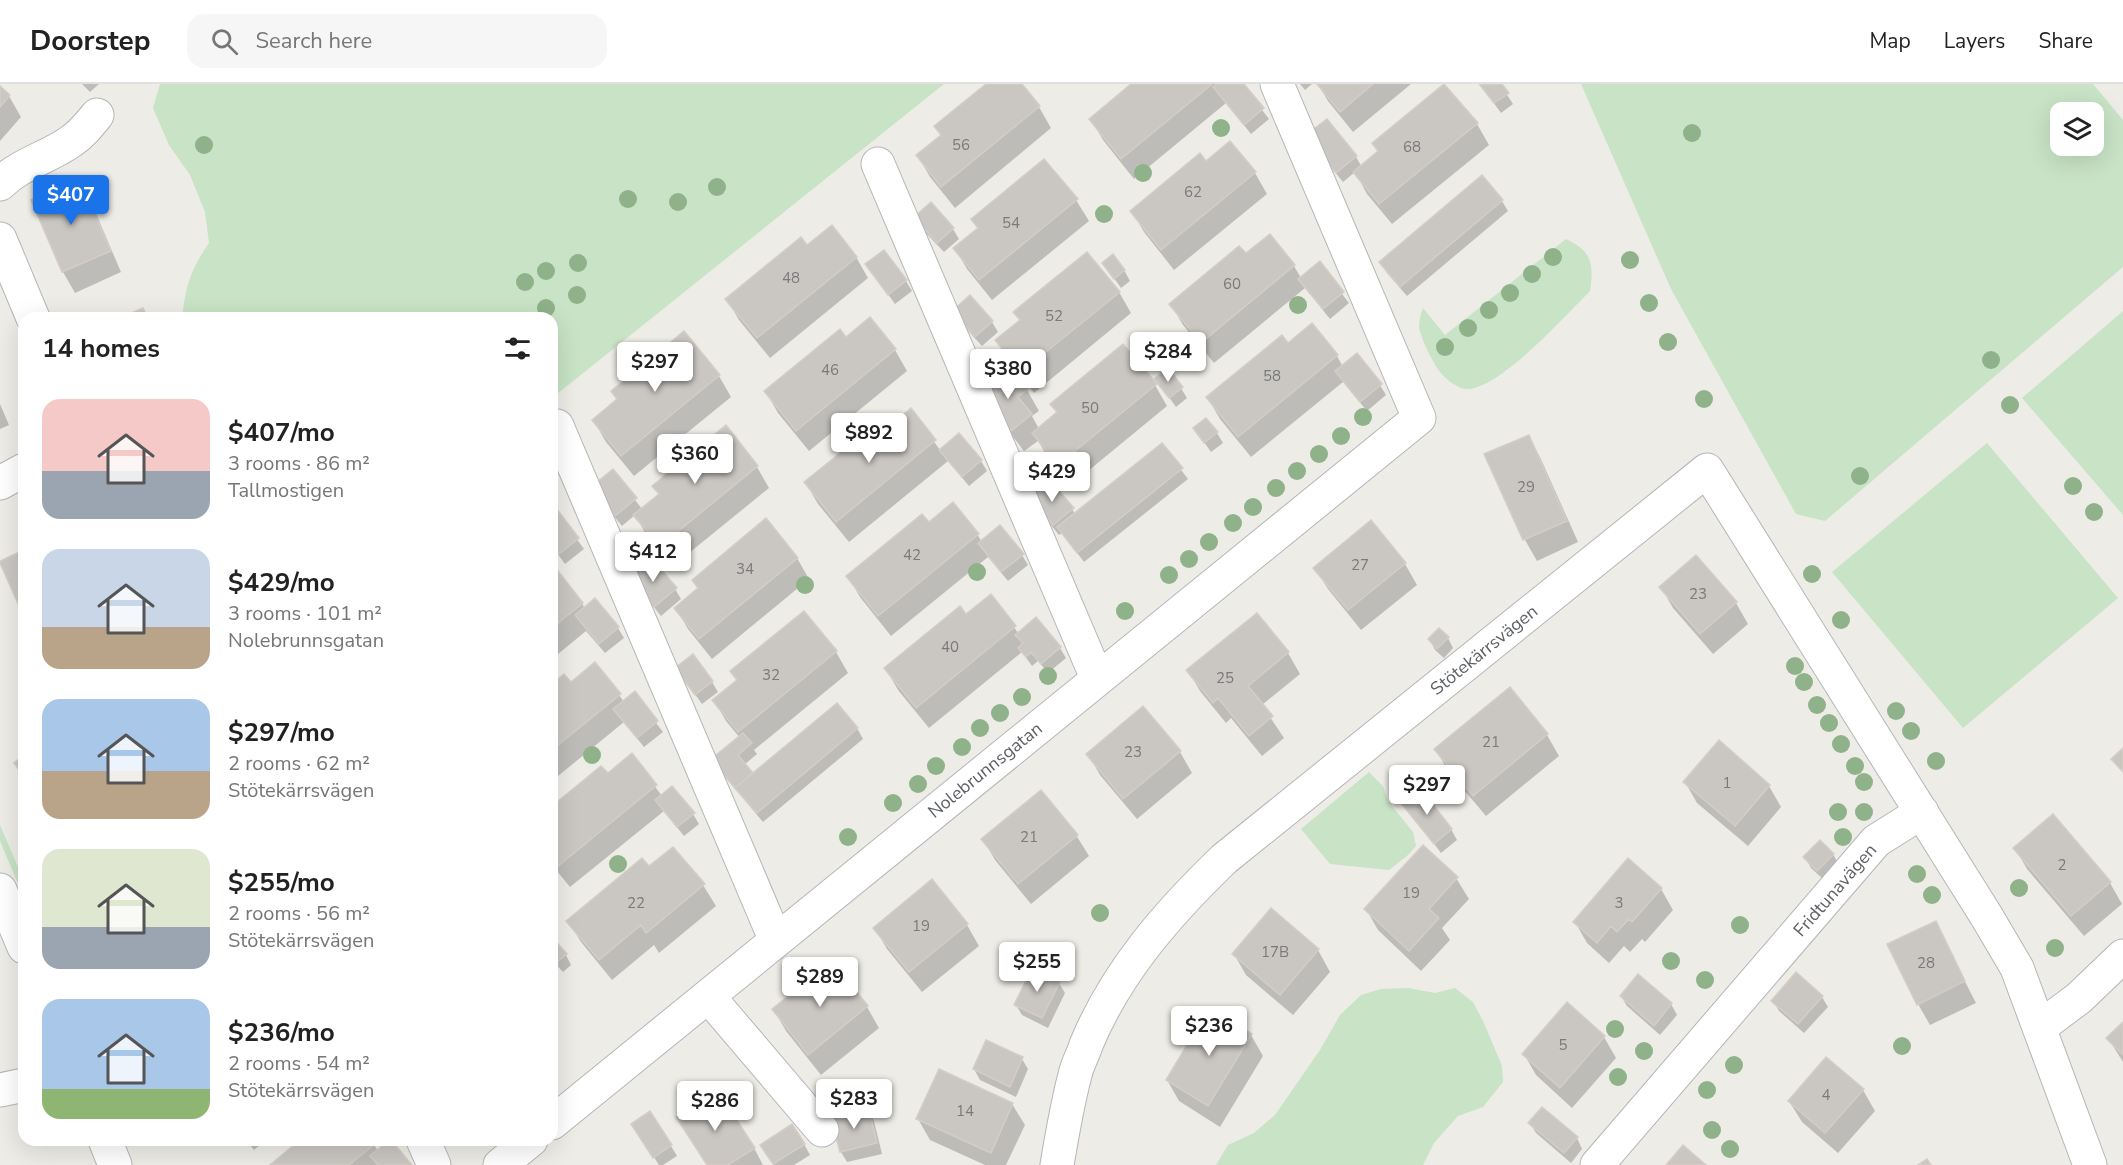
<!DOCTYPE html>
<meta charset="utf-8">
<style>
body{margin:0;font-family:"Nunito Sans",sans-serif;background:#f6f6f6;color:#222;height:100vh;display:flex;flex-direction:column;font-size:22px;white-space:nowrap}
*{box-sizing:border-box;margin:0}
p{font-size:20px;color:#767676}
.icon{flex:none;width:33px;height:33px;fill:none;stroke:currentColor;stroke-width:2;stroke-linecap:round;stroke-linejoin:round}
.map{position:relative;flex:1;overflow:hidden}
.drawer{position:absolute;left:18px;top:228px;width:540px;height:834px;display:flex;flex-direction:column;background:#fff;border-radius:18px;box-shadow:0 6px 24px #0002}
.drawer>*{flex:none}
.tools{position:absolute;left:2050px;top:18px;display:grid;gap:12px}
.tools a{display:grid;place-items:center;width:54px;height:54px;border-radius:12px;background:#fff;box-shadow:0 6px 24px #0002;font-size:30px}
.price{position:absolute;translate:-50% -51px;padding:0 14px;border-radius:6px;background:#fff;color:#222;font-size:20px;line-height:39px;filter:drop-shadow(0 2px 3px #0008)}
.price::after{content:'';position:absolute;left:50%;top:36px;width:18px;height:14px;margin-left:-9px;background:inherit;clip-path:polygon(0 0,100% 0,50% 100%)}
.price.selected{background:#1a73e8;color:#fff}
ul{padding:0;list-style:none}
li{display:flex;align-items:center;gap:18px;height:150px;padding:0 24px}
li span{display:grid;place-items:center;flex:none;width:168px;height:120px;border-radius:18px;color:#555}
li>.icon{margin-inline-start:auto}
span .icon{width:72px;height:72px;fill:#fffc;stroke-width:1}
li b{font-size:26px}
h2{display:flex;justify-content:space-between;align-items:center;height:72px;padding:0 24px;font-size:26px}
header{display:flex;align-items:center;gap:36px;box-sizing:border-box;height:84px;padding:0 30px;background:#fff;border-bottom:2px solid #e0e0e0}
header strong{font-size:28px}
nav{display:flex;gap:33px;margin-inline-start:auto;font-size:21px}
.search{width:420px;height:54px;background:#f6f6f6;display:flex;align-items:center;gap:15px;box-sizing:border-box;padding:0 21px;border-radius:18px;color:#767676;font-size:22px}
.map>svg:first-child{display:block}
.green{fill:#c8e3c6;fill-rule:evenodd}
.shadow{fill:#0003}
.building{fill:#cac7c3;stroke:#d3cdc5;stroke-width:1.5}
.lines{fill:none;stroke-linecap:round;stroke-linejoin:round}
.minor-casing{stroke:#b3b6b9;stroke-width:35}
.minor{stroke:#fff;stroke-width:33}
.tree{fill:#8fb28a}
.labels{text-anchor:middle;dominant-baseline:central;stroke-width:4.5;stroke-linejoin:round;paint-order:stroke}
.number-label{font-size:15px;fill:#797a7c}
.street-label{font-size:18px;fill:#5e6165;stroke:#fff}
</style>
<header>
<strong>Doorstep</strong>
<div class="search"><svg class="icon" aria-label="search" viewBox="0 0 24 24"><circle cx="10" cy="10" r="6"/><path d="M15 15l6 6"/></svg>Search here</div>
<nav><a>Map</a><a>Layers</a><a>Share</a></nav>
</header>
<div class="map">
<svg width="2123" height="1081" viewBox="0 0 2123 1081">
<rect width="100%" height="100%" fill="#eeece6"/>
<path class="green" d="M160,0H944L552,314V234H182C186,201 190,187 209,159L205,128L190,91L169,61L153,24Z
M1581,0H2093L2123,36V183L1825,437L1796,430L1671,205ZM2061,28H2094V62H2061Z
M1566,155C1592,167 1594,180 1590,207C1566,231 1499,306 1466,305C1456,304 1442,292 1437,284C1431,274 1420,253 1419,242C1419,236 1421,229 1423,224L1445,251Z
M2123,227V431L2022,314Z
M1987,359L2118,514L1963,644L1832,488Z
M1369,688L1383,702L1388,717L1413,748L1416,762L1408,771L1389,786L1330,780L1301,745Z
M0,741L24,797V814L0,757Z
M1408,904L1435,909L1455,904L1473,918L1484,939L1502,982L1503,998L1483,1023L1458,1032L1434,1059L1423,1081H1216L1228,1061L1254,1049L1275,1031L1320,966L1340,931L1361,911L1381,905Z"/>
<path class="shadow" d="M82,0H99L90,8Z
M988,0H1020L1039,23L1051,44L955,124L930,93L918,72L942,52Z
M1134,0H1242L1269,35L1251,50L1226,19L1134,95L1103,56L1091,35Z
M1300,0H1312L1305,6Z
M1318,0H1411L1353,48L1328,17Z
M1483,0H1500L1513,20L1501,29L1488,11Z
M0,4L9,12L21,33L0,57Z
M1477,40L1489,61L1392,140L1367,110L1355,88L1343,98L1314,62L1356,73L1362,83Z
M1230,59L1255,89L1267,110L1174,186L1144,148L1132,127L1206,79Z
M79,97L91,118L121,188L75,209L63,188L33,117Z
M1076,116L1089,137L992,216L967,185L955,164L978,145L973,136Z
M1502,117L1508,127L1407,212L1387,189L1381,179Z
M931,120L953,145L959,155L944,168L921,144Z
M1270,152L1294,182L1301,194L1319,180L1349,219L1330,235L1305,204L1214,279L1183,241L1171,220L1246,171Z
M856,173L868,194L770,274L739,236L727,215Z
M1104,180L1124,186L1130,197L1121,204Z
M867,181L906,197L912,207L895,220Z
M1119,208L1131,229L1034,309L1009,278L997,257L1021,237L1015,228Z
M970,214L992,238L998,248L982,262L960,238Z
M1288,261L1337,272L1343,283L1380,301L1386,311L1367,327L1343,298L1251,373L1220,335L1208,314Z
M895,266L907,287L809,367L778,329L766,308Z
M719,292L731,313L634,392L606,358L594,337L618,317L613,308Z
M1156,295L1181,304L1187,314L1176,323Z
M1155,301L1167,322L1071,401L1046,370L1038,357L1024,367L996,331L1027,306L1039,327L1032,332L1039,345L1057,330L1052,320Z
M0,320L9,341L0,345Z
M910,327L941,367L959,351L981,377L987,387L969,402L948,377L849,458L818,420L806,399L886,346Z
M1195,345L1217,349L1223,359L1211,368Z
M1528,352L1540,373L1578,458L1537,477L1525,456L1486,371Z
M1162,361L1188,395L1084,478L1062,449L1059,451L1037,424L1072,425L1075,430Z
M757,383L769,404L673,482L647,452L635,431L622,442L599,414L613,387L642,425L659,411L654,402Z
M556,426L584,465L565,480L552,462V429Z
M928,440L977,450L982,458L1022,471L1028,481L1008,497L988,473L891,552L860,513L848,492Z
M797,474L809,495L712,575L688,545L676,524Z
M1405,480L1417,501L1361,546L1328,505L1315,484Z
M552,493L582,519L585,525L618,544L624,554L605,569L586,547L552,575Z
M638,503L675,505L681,515L661,532Z
M1661,503L1736,519L1748,540L1713,570L1673,524Z
M991,512L1019,550L1060,564L1066,574L1048,589L1038,577L1032,582L1022,568L929,644L898,606L886,585L966,532Z
M1257,531L1288,569L1300,590L1262,621L1284,654L1262,672L1231,634L1226,639L1200,607L1188,586Z
M1448,554L1453,564L1444,574L1435,566L1430,556Z
M836,568L848,589L754,666L757,670L744,681L753,691L857,644L863,655L763,738L719,686L740,654L726,637L714,616Z
M676,584L712,598L718,608L702,620Z
M552,602L619,611L624,618L634,610L663,648L644,663L624,638L552,697Z
M1143,624L1180,668L1192,689L1137,735L1100,691L1088,670Z
M1547,651L1559,672L1486,732L1448,687L1436,666Z
M632,672L662,712L693,730L699,740L684,752L664,727L570,803L552,781V724L608,691Z
M1685,698L1769,702L1781,723L1748,762L1697,719Z
M1403,719L1451,745L1457,756L1441,769Z
M1076,751L1089,772L1031,820L995,776L983,755Z
M2015,764L2110,799L2122,820L2084,852L2027,785Z
M1833,770L1839,781L1824,796L1811,784L1805,773Z
M1456,794L1469,815L1442,844L1450,856L1421,887L1378,846L1366,825Z
M932,797L967,841L979,862L922,908L887,865L875,844Z
M703,801L716,822L659,869L654,861L612,896L581,858L568,837Z
M1661,805L1673,826L1645,858L1642,855L1630,868L1624,862L1609,879L1587,859L1575,838Z
M1935,839L1976,919L1930,941L1918,920Z
M552,856L566,871L571,881L563,888L552,876Z
M1318,866L1330,888L1293,931L1246,891L1234,870Z
M832,879L867,923L879,944L821,991L786,947L774,926Z
M1639,892L1671,920L1677,931L1660,951L1627,922L1621,912Z
M1059,899L1065,909L1048,944L1022,931L1016,921Z
M1822,913L1828,923L1804,949L1779,927L1773,917Z
M2123,940V978L2108,954Z
M1251,951L1263,972L1220,1043L1179,1017L1167,996Z
M1604,953L1616,974L1572,1024L1536,991L1524,970Z
M987,958L1022,975L1028,985L1016,1013L980,996L974,985Z
M1863,1006L1875,1027L1838,1069L1802,1038L1789,1017Z
M1012,1020L1025,1041L1006,1081H985L930,1056L918,1035Z
M868,1027L874,1037L882,1070L847,1078L841,1068L833,1035Z
M1530,1039L1577,1054L1582,1065L1571,1079L1536,1049Z
M639,1050L671,1062L677,1072L663,1081H659Z
M246,1056H266L254,1066Z
M302,1056H371L378,1067L410,1081H272Z
M804,1060L810,1071L794,1081H774L768,1072Z
M754,1064L763,1081H707Z"/>
<path class="building" d="M986,0H1022L1040,22L941,103L916,71L941,51L934,42Z
M1131,0H1212L1121,75L1089,35Z
M1217,0H1244L1264,24L1244,41L1213,3Z
M1317,0H1373L1340,28Z
M1444,0L1478,39L1379,120L1353,88L1378,67L1372,59Z
M1502,0L1509,9L1494,19L1480,1Z
M0,2L10,11L0,23Z
M1327,35L1357,72L1336,89L1306,51Z
M1230,57L1256,88L1161,166L1130,127L1200,69L1206,77Z
M1044,75L1078,115L979,196L953,164L978,144L971,135Z
M1482,91L1503,116L1400,203L1379,178Z
M79,95L111,167L62,188L31,116Z
M931,118L954,144L937,159L914,133Z
M832,141L857,173L757,254L725,215L801,153L807,161Z
M1270,150L1295,181L1201,259L1169,220L1239,162L1246,169Z
M884,166L907,196L888,211L865,180Z
M1087,168L1120,208L1021,288L995,256L1020,236L1013,228Z
M1113,170L1125,186L1114,195L1102,179Z
M1320,177L1344,208L1323,225L1298,195Z
M970,211L993,237L975,253L952,227Z
M143,224L148,234H120Z
M870,233L896,265L796,347L764,307L840,245L846,253Z
M1312,239L1338,271L1238,353L1206,313L1282,251L1288,259Z
M684,247L720,291L621,372L592,336L617,315L611,307Z
M1123,260L1157,300L1058,381L1032,349L1057,328L1050,320Z
M1357,269L1382,300L1360,318L1335,287Z
M1168,284L1183,303L1169,314L1154,295Z
M1012,286L1028,305L1018,313L1032,330L1011,347L981,310Z
M911,324L936,356L836,438L804,398L880,337L887,344Z
M1206,334L1218,348L1204,359L1193,344Z
M726,341L758,382L660,462L633,431L659,410L652,402Z
M959,349L982,376L962,393L939,366Z
M1529,351L1567,437L1523,456L1484,370Z
M1162,359L1183,384L1077,469L1057,443Z
M613,385L637,414L615,432L591,403Z
M1050,397L1074,424L1053,441L1029,414Z
M953,418L979,450L878,532L846,492L922,430L929,438Z
M556,424L579,454L559,470L552,462V428Z
M766,434L798,474L699,555L674,524L698,504L692,496Z
M1371,436L1406,479L1348,526L1313,484Z
M1000,441L1024,470L1001,488L978,459Z
M24,466V533L0,479V477Z
M1696,471L1737,518L1700,550L1659,503Z
M652,475L677,504L654,523L630,493Z
M558,487L583,519L552,544V491Z
M991,510L1016,542L916,624L884,584L960,522L966,530Z
M595,514L619,543L599,560L575,531Z
M804,527L837,567L738,648L712,616L737,596L730,587Z
M1257,529L1289,568L1248,602L1273,632L1249,652L1218,614L1213,619L1186,586Z
M1036,533L1061,563L1041,580L1031,568L1026,573L1018,564L1023,559L1015,551Z
M1439,544L1449,553L1437,565L1428,555Z
M693,570L713,597L695,611L675,584Z
M595,578L621,610L552,666V600L564,590L571,598Z
M1510,603L1548,650L1473,712L1434,665Z
M635,607L658,637L637,654L613,625Z
M837,619L858,644L757,729L735,704Z
M1143,622L1181,667L1123,715L1086,670Z
M743,649L752,659L738,671L753,689L735,704L711,675Z
M1719,656L1770,701L1735,742L1683,698Z
M2123,664V688L2111,675Z
M632,669L657,701L557,783L552,776V722L601,682L608,689Z
M24,671V693L14,679Z
M672,702L695,729L677,743L655,716Z
M1420,704L1452,745L1434,760L1401,719Z
M1041,706L1078,751L1018,800L981,755Z
M2053,730L2111,798L2071,832L2013,764Z
M1820,756L1834,770L1817,787L1803,773Z
M1423,761L1458,793L1429,825L1439,834L1409,867L1364,825Z
M673,763L705,800L646,849L641,841L599,876L566,837L642,774L649,782Z
M1628,774L1662,804L1632,838L1629,835L1617,848L1611,842L1597,859L1573,838Z
M932,795L968,840L909,888L873,844Z
M1271,824L1319,865L1280,911L1232,870Z
M1936,837L1965,897L1917,921L1887,860Z
M552,853L567,870L556,879L552,874Z
M832,877L868,922L808,971L772,925Z
M1032,884L1060,898L1042,934L1014,921Z
M1796,888L1823,912L1798,940L1771,917Z
M1638,890L1672,919L1654,942L1620,912Z
M1567,918L1605,952L1560,1004L1522,970Z
M1209,924L1252,950L1208,1022L1166,996Z
M2123,938V971L2106,954Z
M986,956L1023,973L1010,1003L973,985Z
M1826,973L1864,1005L1825,1049L1788,1017Z
M939,985L1013,1019L991,1069L916,1035Z
M718,1007L755,1064L728,1081H707L676,1033Z
M1542,1023L1578,1053L1564,1069L1528,1039Z
M869,1025L877,1059L840,1068L831,1034Z
M650,1027L672,1061L653,1074L631,1040Z
M792,1040L805,1060L773,1080L760,1061Z
M300,1056H373L376,1059L349,1081H270Z
M389,1056H391L412,1081H378L370,1072Z
M1683,1061L1706,1081H1666Z
M1927,1075L1931,1081H1918Z"/>
<g class="lines">
<g class="minor-casing">
<path id="minor" d="M878,80L1097,594
M0,100C20,80 47,74 70,58C81,51 89,41 97,31
M0,155L33,234
M557,342L776,857
M0,399L24,386
M0,806L24,863
M708,912L822,1046
M2039,944L2079,914L2123,872
M0,1006L24,1001
M552,1039L1419,334L1277,0
M105,1056L115,1081
M423,1056L434,1081
M500,1081L531,1056
M1057,1081C1062,1051 1067,1021 1075,991C1077,981 1083,971 1086,961C1116,888 1168,829 1224,775L1707,386L1987,833L2017,884L2090,1081
M1597,1081L1876,757L1922,728"/>
</g>
<use href="#minor" class="minor"/>
</g>
<g class="tree">
<circle cx="1221" cy="44" r="9"/>
<circle cx="1692" cy="49" r="9"/>
<circle cx="204" cy="61" r="9"/>
<circle cx="1143" cy="89" r="9"/>
<circle cx="717" cy="103" r="9"/>
<circle cx="628" cy="115" r="9"/>
<circle cx="678" cy="118" r="9"/>
<circle cx="1104" cy="130" r="9"/>
<circle cx="1553" cy="173" r="9"/>
<circle cx="1630" cy="176" r="9"/>
<circle cx="578" cy="179" r="9"/>
<circle cx="546" cy="187" r="9"/>
<circle cx="1532" cy="190" r="9"/>
<circle cx="525" cy="198" r="9"/>
<circle cx="1510" cy="209" r="9"/>
<circle cx="577" cy="211" r="9"/>
<circle cx="1649" cy="219" r="9"/>
<circle cx="1298" cy="221" r="9"/>
<circle cx="546" cy="224" r="9"/>
<circle cx="1489" cy="226" r="9"/>
<circle cx="1468" cy="244" r="9"/>
<circle cx="1668" cy="258" r="9"/>
<circle cx="1445" cy="263" r="9"/>
<circle cx="1991" cy="276" r="9"/>
<circle cx="1704" cy="315" r="9"/>
<circle cx="2010" cy="321" r="9"/>
<circle cx="1363" cy="333" r="9"/>
<circle cx="1341" cy="352" r="9"/>
<circle cx="1319" cy="370" r="9"/>
<circle cx="1297" cy="387" r="9"/>
<circle cx="1860" cy="392" r="9"/>
<circle cx="2073" cy="402" r="9"/>
<circle cx="1276" cy="404" r="9"/>
<circle cx="1253" cy="423" r="9"/>
<circle cx="2094" cy="428" r="9"/>
<circle cx="1233" cy="439" r="9"/>
<circle cx="1209" cy="458" r="9"/>
<circle cx="1189" cy="475" r="9"/>
<circle cx="977" cy="488" r="9"/>
<circle cx="1812" cy="490" r="9"/>
<circle cx="1169" cy="491" r="9"/>
<circle cx="805" cy="501" r="9"/>
<circle cx="1125" cy="527" r="9"/>
<circle cx="1841" cy="536" r="9"/>
<circle cx="1795" cy="582" r="9"/>
<circle cx="1048" cy="592" r="9"/>
<circle cx="1804" cy="598" r="9"/>
<circle cx="1022" cy="613" r="9"/>
<circle cx="1817" cy="621" r="9"/>
<circle cx="1896" cy="627" r="9"/>
<circle cx="1000" cy="629" r="9"/>
<circle cx="1829" cy="639" r="9"/>
<circle cx="980" cy="644" r="9"/>
<circle cx="1911" cy="647" r="9"/>
<circle cx="1841" cy="660" r="9"/>
<circle cx="962" cy="663" r="9"/>
<circle cx="592" cy="671" r="9"/>
<circle cx="1936" cy="677" r="9"/>
<circle cx="936" cy="682" r="9"/>
<circle cx="1855" cy="682" r="9"/>
<circle cx="1864" cy="698" r="9"/>
<circle cx="918" cy="700" r="9"/>
<circle cx="893" cy="719" r="9"/>
<circle cx="1838" cy="728" r="9"/>
<circle cx="1864" cy="728" r="9"/>
<circle cx="848" cy="753" r="9"/>
<circle cx="1843" cy="753" r="9"/>
<circle cx="618" cy="780" r="9"/>
<circle cx="1917" cy="790" r="9"/>
<circle cx="2019" cy="804" r="9"/>
<circle cx="1932" cy="811" r="9"/>
<circle cx="1100" cy="829" r="9"/>
<circle cx="1740" cy="841" r="9"/>
<circle cx="2055" cy="864" r="9"/>
<circle cx="1671" cy="877" r="9"/>
<circle cx="1705" cy="896" r="9"/>
<circle cx="1615" cy="945" r="9"/>
<circle cx="1902" cy="962" r="9"/>
<circle cx="1644" cy="967" r="9"/>
<circle cx="1734" cy="981" r="9"/>
<circle cx="1618" cy="993" r="9"/>
<circle cx="1707" cy="1006" r="9"/>
<circle cx="1712" cy="1046" r="9"/>
<circle cx="1730" cy="1065" r="9"/>
</g>
<g class="labels">
<g class="number-label">
<text x="961" y="61">56</text>
<text x="1412" y="63">68</text>
<text x="1193" y="108">62</text>
<text x="1011" y="139">54</text>
<text x="791" y="194">48</text>
<text x="1232" y="200">60</text>
<text x="1054" y="232">52</text>
<text x="830" y="286">46</text>
<text x="1272" y="292">58</text>
<text x="1090" y="324">50</text>
<text x="1526" y="403">29</text>
<text x="912" y="471">42</text>
<text x="1360" y="481">27</text>
<text x="745" y="485">34</text>
<text x="1698" y="510">23</text>
<text x="950" y="563">40</text>
<text x="771" y="591">32</text>
<text x="1225" y="594">25</text>
<text x="1491" y="658">21</text>
<text x="1133" y="668">23</text>
<text x="1727" y="699">1</text>
<text x="1029" y="753">21</text>
<text x="2062" y="781">2</text>
<text x="1411" y="809">19</text>
<text x="636" y="819">22</text>
<text x="1619" y="819">3</text>
<text x="921" y="842">19</text>
<text x="1275" y="868">17B</text>
<text x="1926" y="879">28</text>
<text x="1563" y="961">5</text>
<text x="1826" y="1011">4</text>
<text x="965" y="1027">14</text>
</g>
<g class="street-label">
<text transform="translate(1484 566) rotate(-39)">Stötekärrsvägen</text>
<text transform="translate(985 686) rotate(-39)">Nolebrunnsgatan</text>
<text transform="translate(1835 806) rotate(-49)">Fridtunavägen</text>
</g>
</g>
</svg>
<div class="tools">
<a><svg class="icon" aria-label="layers" viewBox="0 0 24 24"><path d="M12 4l9 5-9 5-9-5zM3 14l9 5 9-5"/></svg></a>
</div>
<b class="price selected" style="left:71px;top:142px">$407</b>
<b class="price" style="left:1168px;top:299px">$284</b>
<b class="price" style="left:655px;top:309px">$297</b>
<b class="price" style="left:1008px;top:316px">$380</b>
<b class="price" style="left:869px;top:380px">$892</b>
<b class="price" style="left:695px;top:401px">$360</b>
<b class="price" style="left:1052px;top:419px">$429</b>
<b class="price" style="left:653px;top:499px">$412</b>
<b class="price" style="left:1427px;top:732px">$297</b>
<b class="price" style="left:1037px;top:909px">$255</b>
<b class="price" style="left:820px;top:924px">$289</b>
<b class="price" style="left:1209px;top:973px">$236</b>
<b class="price" style="left:854px;top:1046px">$283</b>
<b class="price" style="left:715px;top:1048px">$286</b>
<section class="drawer">
<h2>14 homes<svg class="icon" aria-label="filters" viewBox="0 0 24 24"><path d="M4 7h16M4 17h16"/><circle cx="9" cy="7" r="2"/><circle cx="15" cy="17" r="2"/></svg></h2>
<ul>
<li><span style="background:linear-gradient(#f6c9c9 60%,#9aa5b1 0)"><svg class="icon" aria-label="home" viewBox="0 0 24 24"><path d="M3 11l9-7 9 7M6 9v11h12V9"/></svg></span><div><b>$407/mo</b><p>3 rooms · 86 m²</p><p>Tallmostigen</p></div></li>
<li><span style="background:linear-gradient(#c9d6e8 65%,#b9a48a 0)"><svg class="icon" aria-label="home" viewBox="0 0 24 24"><path d="M3 11l9-7 9 7M6 9v11h12V9"/></svg></span><div><b>$429/mo</b><p>3 rooms · 101 m²</p><p>Nolebrunnsgatan</p></div></li>
<li><span style="background:linear-gradient(#a9c7e8 60%,#b9a48a 0)"><svg class="icon" aria-label="home" viewBox="0 0 24 24"><path d="M3 11l9-7 9 7M6 9v11h12V9"/></svg></span><div><b>$297/mo</b><p>2 rooms · 62 m²</p><p>Stötekärrsvägen</p></div></li>
<li><span style="background:linear-gradient(#dfe7d0 65%,#9aa5b1 0)"><svg class="icon" aria-label="home" viewBox="0 0 24 24"><path d="M3 11l9-7 9 7M6 9v11h12V9"/></svg></span><div><b>$255/mo</b><p>2 rooms · 56 m²</p><p>Stötekärrsvägen</p></div></li>
<li><span style="background:linear-gradient(#a9c7e8 75%,#8fb573 0)"><svg class="icon" aria-label="home" viewBox="0 0 24 24"><path d="M3 11l9-7 9 7M6 9v11h12V9"/></svg></span><div><b>$236/mo</b><p>2 rooms · 54 m²</p><p>Stötekärrsvägen</p></div></li>
</ul>
</section>
</div>
